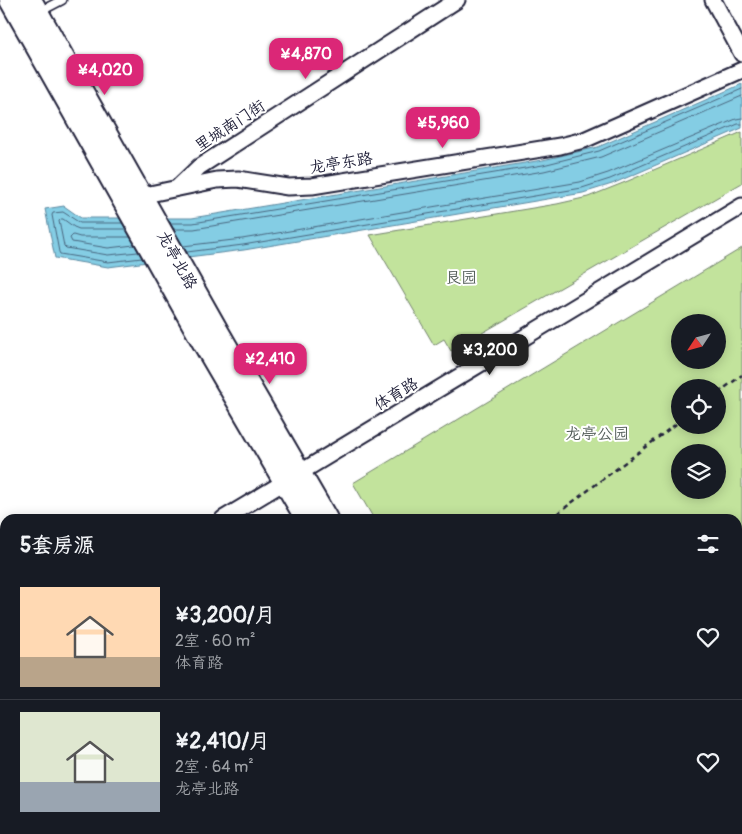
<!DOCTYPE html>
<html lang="zh">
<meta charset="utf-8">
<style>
body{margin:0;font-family:Pangolin,"LXGW WenKai TC",sans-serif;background:#242831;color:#f1f3f6;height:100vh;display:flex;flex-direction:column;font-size:19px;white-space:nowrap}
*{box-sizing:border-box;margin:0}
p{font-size:16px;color:#9ea1a6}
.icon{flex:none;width:28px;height:28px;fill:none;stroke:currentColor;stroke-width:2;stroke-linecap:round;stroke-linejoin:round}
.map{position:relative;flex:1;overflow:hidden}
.sheet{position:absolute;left:0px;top:514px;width:742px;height:321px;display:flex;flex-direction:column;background:#171b24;border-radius:15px 15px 0 0;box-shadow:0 2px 12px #0003}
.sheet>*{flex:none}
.needle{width:32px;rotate:234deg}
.fabs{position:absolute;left:671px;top:314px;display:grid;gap:10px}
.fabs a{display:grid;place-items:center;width:55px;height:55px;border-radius:50%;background:#171b24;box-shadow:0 2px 12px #0003;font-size:25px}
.price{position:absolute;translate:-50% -42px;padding:0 11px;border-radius:10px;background:#db2777;color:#fff;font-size:16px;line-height:32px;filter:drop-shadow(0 1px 2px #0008)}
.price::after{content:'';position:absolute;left:50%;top:30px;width:15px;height:11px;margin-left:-8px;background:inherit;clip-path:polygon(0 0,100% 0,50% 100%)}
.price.selected{background:#222;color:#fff}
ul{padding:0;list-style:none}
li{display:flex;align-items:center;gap:15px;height:125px;padding:0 20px}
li+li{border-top:1px solid #363941}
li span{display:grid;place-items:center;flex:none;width:140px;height:100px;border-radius:0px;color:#555}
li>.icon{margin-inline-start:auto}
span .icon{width:60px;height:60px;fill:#fffc;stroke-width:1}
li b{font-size:21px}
h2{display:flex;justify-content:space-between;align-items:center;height:60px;padding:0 20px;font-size:21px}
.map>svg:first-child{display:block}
.green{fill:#c2e39c;stroke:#72826c;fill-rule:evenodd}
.water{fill:#84cde4;stroke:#5d89a0}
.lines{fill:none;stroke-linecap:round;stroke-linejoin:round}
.shore{stroke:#49667f;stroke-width:1}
.service-casing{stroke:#22223b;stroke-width:11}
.minor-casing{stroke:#22223b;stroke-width:19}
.secondary-casing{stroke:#22223b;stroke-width:26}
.path{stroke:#22223b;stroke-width:2.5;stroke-dasharray:5 4;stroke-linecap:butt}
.service{stroke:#fff;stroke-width:8}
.minor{stroke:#fff;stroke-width:15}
.secondary{stroke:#fff;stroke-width:22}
.labels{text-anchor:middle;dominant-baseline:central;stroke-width:4;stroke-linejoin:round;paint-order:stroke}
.street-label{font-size:16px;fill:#22223b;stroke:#fff}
.park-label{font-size:16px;fill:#525c58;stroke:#fff}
</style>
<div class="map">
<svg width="742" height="834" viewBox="0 0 742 834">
<rect width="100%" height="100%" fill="#fff"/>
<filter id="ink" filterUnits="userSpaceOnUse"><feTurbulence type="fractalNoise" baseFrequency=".02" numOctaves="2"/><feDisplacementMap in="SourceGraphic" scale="10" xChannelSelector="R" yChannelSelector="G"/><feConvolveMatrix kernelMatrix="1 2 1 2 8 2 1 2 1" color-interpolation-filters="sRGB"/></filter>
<g filter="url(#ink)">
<path class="green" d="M742,132V183L451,351L444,339L434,345L370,235L557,204L588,197L628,181Z
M742,248V834H556L554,830H738V519H374L353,483ZM680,322H718V360H680ZM680,388H718V425H680ZM718,452V490H680V452Z
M5,674V830H447L450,834H0V677Z"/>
<path class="water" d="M742,84V128L612,184L583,193L244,250L108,267L55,258L45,209L64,206L81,218H192L543,160L598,147Z"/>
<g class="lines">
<path class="shore" d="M122,223H80L63,212L53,213L52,215L59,252L60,254L108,262L142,258
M170,223H193L543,165L599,151L742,89
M126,229H79L74,227L63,219H61L59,221L64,246L66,248L108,255L138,252
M174,229H194L544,171L601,157L742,96
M130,237H80L73,235L70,238L72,242L108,248L134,245
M183,246L242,239L580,182L608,173L736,119L742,118
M187,252L243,245L582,188L610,179L738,124H742"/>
<g class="service-casing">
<path id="service" d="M39,12L62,0
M315,830L318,834
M262,834L266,830"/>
</g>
<g class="minor-casing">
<path id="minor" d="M713,0L742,54
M177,188L199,167L457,0
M140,196L217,180L238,179L288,187L312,186L560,146L584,140L742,70
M223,519L742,206
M0,651L5,648"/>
</g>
<g class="secondary-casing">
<path id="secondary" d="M11,0L203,341L307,519
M30,0L218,333L326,519
M489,830L491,834
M508,830L511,834"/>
</g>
<path class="path" d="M718,393L742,375
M550,519L680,421
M738,635L742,633
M678,830L681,834"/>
<use href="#service" class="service"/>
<use href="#minor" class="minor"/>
<use href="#secondary" class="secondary"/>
</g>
</g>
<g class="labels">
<g class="street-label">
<text transform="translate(230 126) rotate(-33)">里城南门街</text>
<text transform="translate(341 163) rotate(-9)">龙亭东路</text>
<text transform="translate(177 260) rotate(61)">龙亭北路</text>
<text transform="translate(396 394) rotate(-31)">体育路</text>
</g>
<g class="park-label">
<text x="461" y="278">艮园</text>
<text x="597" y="434">龙亭公园</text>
</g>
</g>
</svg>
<div class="fabs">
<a><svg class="needle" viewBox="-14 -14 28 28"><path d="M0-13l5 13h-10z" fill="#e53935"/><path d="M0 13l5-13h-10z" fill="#9ea1a6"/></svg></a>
<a><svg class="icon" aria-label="locate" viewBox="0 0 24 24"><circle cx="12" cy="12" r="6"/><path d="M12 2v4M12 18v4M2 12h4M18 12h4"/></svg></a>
<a><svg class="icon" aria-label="layers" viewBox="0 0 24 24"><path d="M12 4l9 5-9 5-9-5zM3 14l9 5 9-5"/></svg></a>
</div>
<b class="price" style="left:306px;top:80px">¥4,870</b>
<b class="price" style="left:105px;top:96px">¥4,020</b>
<b class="price" style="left:443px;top:149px">¥5,960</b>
<b class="price selected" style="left:490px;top:376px">¥3,200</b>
<b class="price" style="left:270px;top:385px">¥2,410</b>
<section class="sheet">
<h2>5套房源<svg class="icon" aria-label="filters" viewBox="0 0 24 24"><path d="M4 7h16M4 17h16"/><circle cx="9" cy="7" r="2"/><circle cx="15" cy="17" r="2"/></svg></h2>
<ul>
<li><span style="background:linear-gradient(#ffd9b3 70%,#b9a48a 0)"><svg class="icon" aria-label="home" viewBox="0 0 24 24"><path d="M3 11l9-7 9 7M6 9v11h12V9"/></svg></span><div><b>¥3,200/月</b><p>2室 · 60 m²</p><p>体育路</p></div><svg class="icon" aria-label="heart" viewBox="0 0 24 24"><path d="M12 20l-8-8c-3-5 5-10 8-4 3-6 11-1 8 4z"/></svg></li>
<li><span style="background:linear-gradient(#dfe7d0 70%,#9aa5b1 0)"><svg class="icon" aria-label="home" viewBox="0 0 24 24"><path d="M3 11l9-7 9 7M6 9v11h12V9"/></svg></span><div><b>¥2,410/月</b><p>2室 · 64 m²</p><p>龙亭北路</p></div><svg class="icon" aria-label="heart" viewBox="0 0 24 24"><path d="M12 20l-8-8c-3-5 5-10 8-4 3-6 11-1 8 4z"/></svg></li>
</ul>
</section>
</div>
